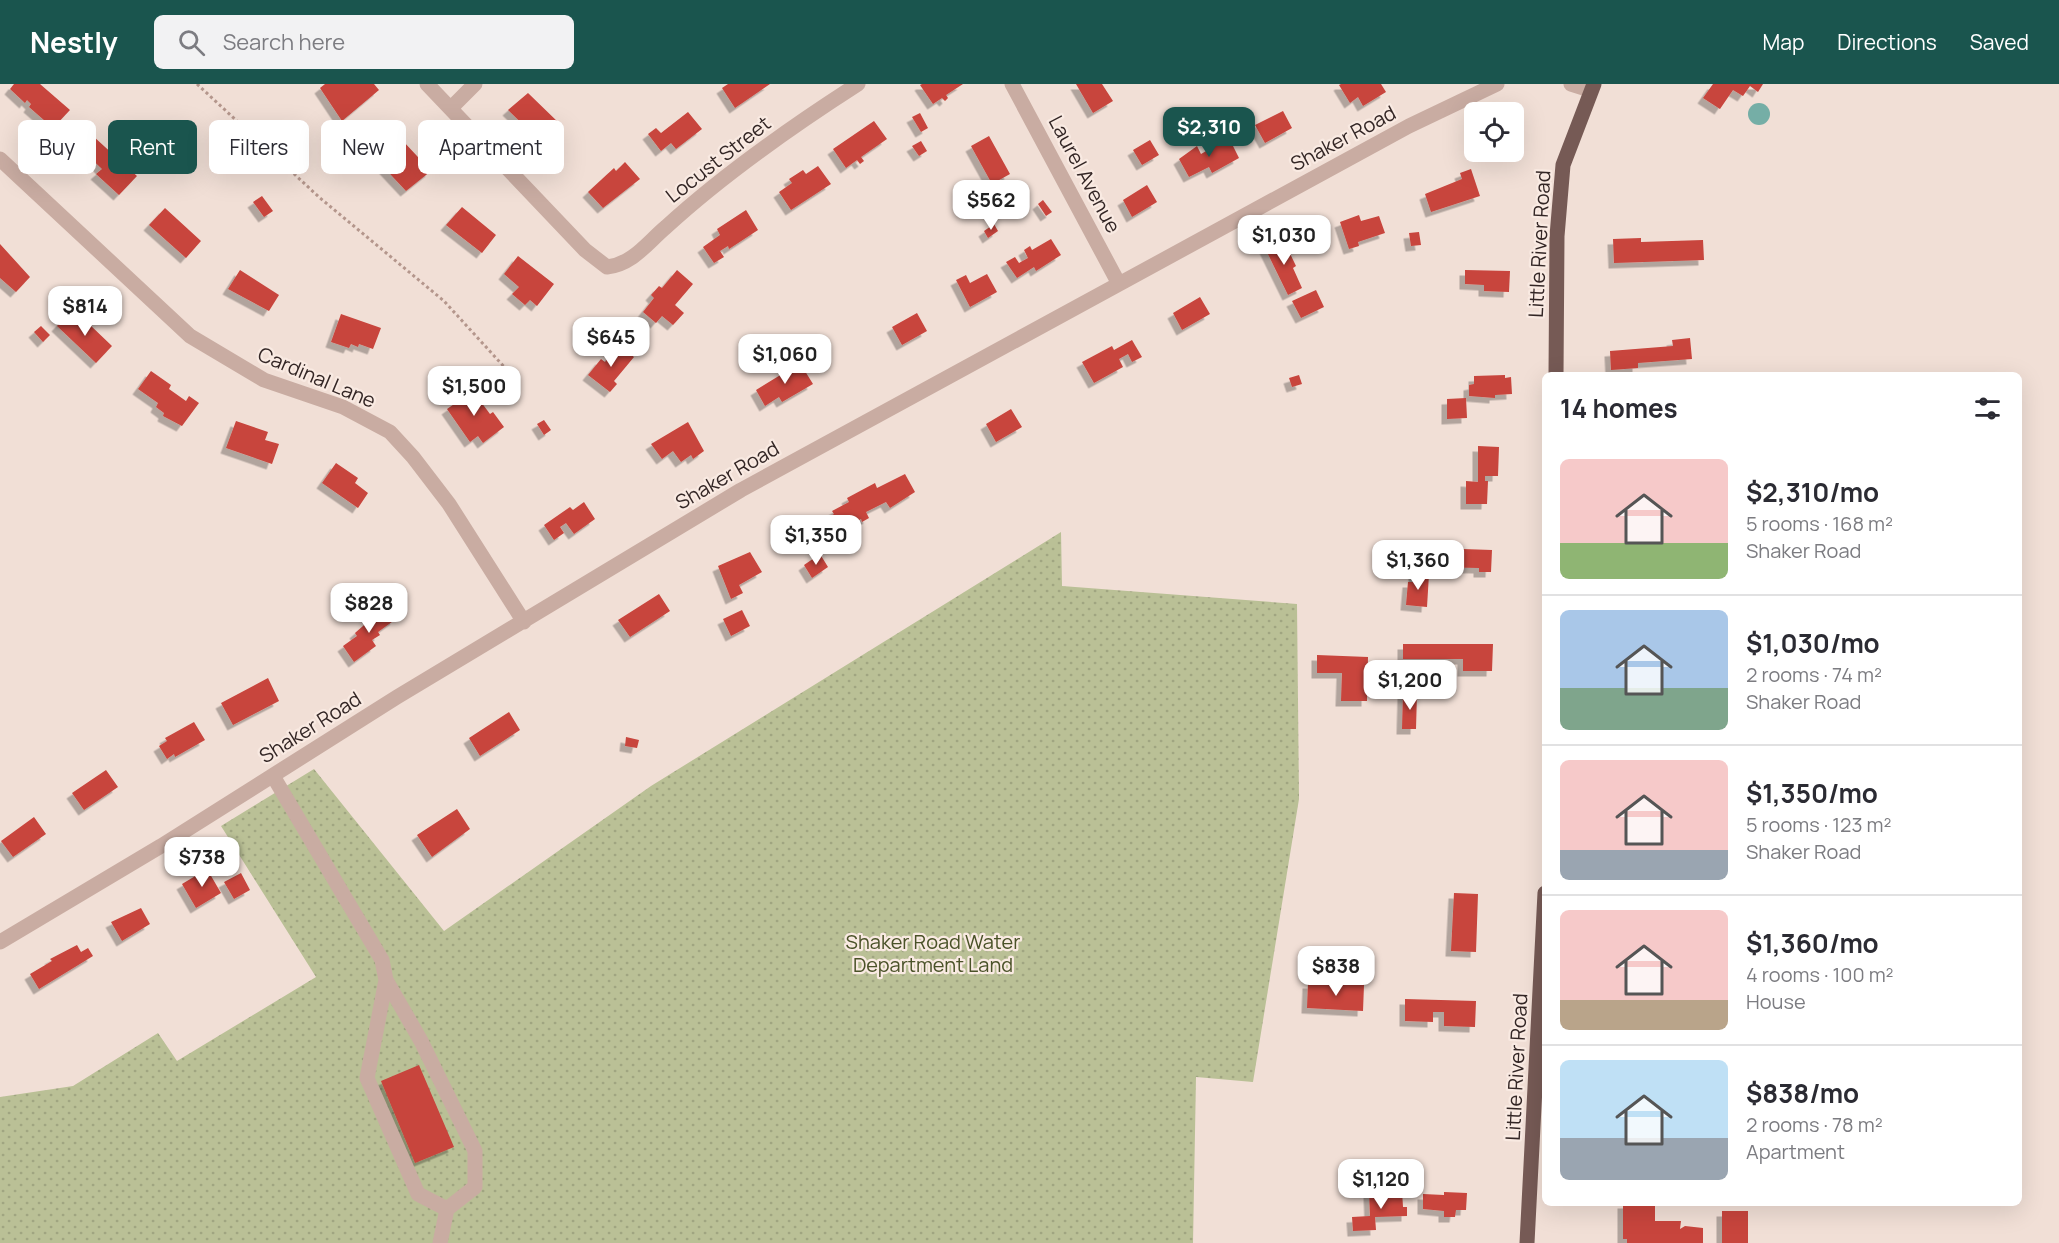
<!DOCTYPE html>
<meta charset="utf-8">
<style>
body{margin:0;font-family:Manrope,sans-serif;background:#f2f2f3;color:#2b2b33;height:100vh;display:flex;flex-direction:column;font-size:22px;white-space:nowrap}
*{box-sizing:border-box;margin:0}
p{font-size:20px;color:#7c7c81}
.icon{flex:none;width:33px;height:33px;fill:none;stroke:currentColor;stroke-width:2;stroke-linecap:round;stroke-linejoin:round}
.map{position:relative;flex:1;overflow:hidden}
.sheet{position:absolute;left:1542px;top:288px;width:480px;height:834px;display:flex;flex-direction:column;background:#fff;border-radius:9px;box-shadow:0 6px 24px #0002}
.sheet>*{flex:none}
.top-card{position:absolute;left:18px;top:36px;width:570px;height:54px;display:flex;gap:12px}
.fabs{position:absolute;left:1464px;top:18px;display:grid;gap:12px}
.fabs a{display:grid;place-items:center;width:60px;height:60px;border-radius:9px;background:#fff;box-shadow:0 6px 24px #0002;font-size:30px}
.price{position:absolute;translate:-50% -51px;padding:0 14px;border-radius:12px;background:#fff;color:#222;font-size:20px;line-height:39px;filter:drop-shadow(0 2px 3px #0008)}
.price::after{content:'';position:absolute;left:50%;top:36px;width:18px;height:14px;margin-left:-9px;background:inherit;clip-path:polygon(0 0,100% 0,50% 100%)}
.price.active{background:#1a554e;color:#fff}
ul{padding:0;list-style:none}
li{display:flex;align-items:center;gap:18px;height:150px;padding:0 18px}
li+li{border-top:2px solid #e1e1e2}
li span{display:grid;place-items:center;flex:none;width:168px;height:120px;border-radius:9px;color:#555}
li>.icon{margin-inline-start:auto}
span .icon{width:72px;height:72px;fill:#fffc;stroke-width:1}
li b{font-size:26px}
h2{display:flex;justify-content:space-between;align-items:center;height:72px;padding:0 18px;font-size:26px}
.pill{padding:0 21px;border-radius:9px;background:#fff;box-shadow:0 6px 24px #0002;font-size:21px;line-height:54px}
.pill.active{background:#1a554e;color:#fff}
header{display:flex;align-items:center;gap:36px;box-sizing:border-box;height:84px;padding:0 30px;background:#1a554e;color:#fff}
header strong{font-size:28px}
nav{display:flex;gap:33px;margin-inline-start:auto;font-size:21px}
.search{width:420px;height:54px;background:#f2f2f3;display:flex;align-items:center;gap:15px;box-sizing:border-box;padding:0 21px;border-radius:9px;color:#7c7c81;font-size:22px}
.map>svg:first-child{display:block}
.park{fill:url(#park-dots)}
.water{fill:#75aea6}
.building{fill:#c8443c;filter:url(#shadow)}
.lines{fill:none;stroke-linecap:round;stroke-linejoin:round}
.path{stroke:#b4968c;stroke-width:3;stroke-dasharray:3 3;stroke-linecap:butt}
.minor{stroke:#c9aca2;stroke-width:15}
.major{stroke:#765a55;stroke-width:15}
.labels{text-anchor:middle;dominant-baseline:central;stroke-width:4.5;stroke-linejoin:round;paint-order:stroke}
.street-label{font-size:20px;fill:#332625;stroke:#f9eae2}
.park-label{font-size:20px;fill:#4a5228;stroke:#f9eae2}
</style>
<header>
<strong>Nestly</strong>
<div class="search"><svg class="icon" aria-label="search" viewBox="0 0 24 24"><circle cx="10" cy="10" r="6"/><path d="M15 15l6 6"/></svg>Search here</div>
<nav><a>Map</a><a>Directions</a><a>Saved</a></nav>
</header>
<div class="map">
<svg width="2059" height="1159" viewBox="0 0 2059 1159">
<defs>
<pattern id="park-dots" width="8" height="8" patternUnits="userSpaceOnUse" patternTransform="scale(1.5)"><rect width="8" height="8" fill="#bac096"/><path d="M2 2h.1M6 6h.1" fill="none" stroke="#a0a581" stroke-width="1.8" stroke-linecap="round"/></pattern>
<filter id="shadow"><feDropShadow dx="-5.5" dy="5.5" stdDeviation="0" flood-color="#0004"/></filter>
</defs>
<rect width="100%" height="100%" fill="#f1dfd6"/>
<path class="park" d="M1061,448L1062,502L1297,520L1299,715L1253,998L1196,993L1193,1159H0V1013L73,1002L158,949L177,977L316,893L221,742L314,685L444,847L651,702Z"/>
<path class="water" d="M1748 30a11 11 0 1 1 22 0a11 11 0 1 1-22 0Z"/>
<path class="building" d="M14,0H40L70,26L53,44L29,23L31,20L27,16L25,19L10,5Z
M325,0H374L379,6L342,37L320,4Z
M728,0H770L735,24L722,4Z
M922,0H963L946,11L948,14L945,17L942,14L933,20L920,1Z
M1076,0H1102L1113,17L1093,29Z
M1341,0H1381L1386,8L1363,22L1358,13L1350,19L1339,1Z
M1713,0H1763L1758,8L1750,2L1743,12L1733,6L1720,25L1703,14Z
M528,9L560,40L540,57L508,26Z
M1283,27L1292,44L1265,59L1255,41Z
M688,28L702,45L676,65L671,59L661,67L648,50L656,44L661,49Z
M920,29L928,44L921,48L912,33Z
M874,37L887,55L861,73L864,77L860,80L857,76L846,84L833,65Z
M93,52L116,73L123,65L136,77L129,85L137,92L119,111L96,90L102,85L81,65Z
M989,52L1010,90L992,100L971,62Z
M1229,54L1239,74L1212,89L1209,83L1189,93L1179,75L1197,62L1201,70Z
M1150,56L1159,71L1142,81L1133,66Z
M403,57L431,87L406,107L377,76Z
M921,57L927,67L919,72L912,62Z
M625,78L640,95L603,124L588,108L614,84L616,87Z
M818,82L831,100L791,126L779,108L792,99L789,95L803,86L806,90Z
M1471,85L1480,112L1431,128L1425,110L1462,95L1460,89Z
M1147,101L1157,118L1132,133L1123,116Z
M262,112L273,127L264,133L253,118Z
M1043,116L1052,128L1046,132L1038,120Z
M462,123L496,151L482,169L446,141Z
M165,124L201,157L186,174L149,141Z
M746,126L758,146L729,165L728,162L720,167L724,173L714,179L703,163L720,151L717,145Z
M1359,131L1361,137L1379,132L1385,149L1358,158L1359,162L1349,165L1340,138Z
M994,140L998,147L988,154L984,147Z
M1419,148L1421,161L1411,162L1409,149Z
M1641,154V158L1703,156L1704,176L1614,179L1613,155Z
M1051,155L1061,171L1036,187L1034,183L1017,194L1006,178L1015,173L1019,179L1028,174L1024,166L1030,162L1032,166Z
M1283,155L1296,182L1293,184L1302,204L1288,211L1265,164Z
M0,160L30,193L16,208L0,194Z
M518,172L554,200L537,222L530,216L525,221L512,210L519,203L504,190Z
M240,186L279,211L269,227L228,205Z
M677,186L693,200L675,221L684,229L673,241L662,232L656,239L643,228L654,214L651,211L659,202L662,204Z
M1465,186L1510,187L1509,208L1484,207V201L1465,200Z
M987,190L997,208L970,223L956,196L966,191L970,199Z
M1316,206L1324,223L1301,234L1292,217Z
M1200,213L1210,230L1182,246L1173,229Z
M71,227L83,238L81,240L85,244L89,240L112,262L96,279L57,242Z
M917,229L927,247L902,261L892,243Z
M341,230L381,244L373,265L359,260L358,263L351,260L349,264L331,258Z
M41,242L50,251L43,258L34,248Z
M1690,254L1692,275L1638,279V284L1611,286L1610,267L1673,262L1672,256Z
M1132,256L1142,273L1132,278L1128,270L1119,275L1123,283L1094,299L1082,278L1112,262L1114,266Z
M619,261L634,273L614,297L617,300L610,308L588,291L601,275L605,278Z
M800,279L813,300L782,318L779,313L765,322L756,306Z
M151,287L171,301L169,305L186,317L189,312L199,319L182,342L163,332L164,329L156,323L158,319L138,305Z
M1299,291L1302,300L1292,303L1289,294Z
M1505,291V294L1511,293L1512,310L1495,311V314L1469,312V301L1474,300V292Z
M469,302L490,330L493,328L504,343L483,359L478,352L470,358L447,325L460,316L457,311Z
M1466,314L1467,334L1447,335V315Z
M1011,325L1022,343L996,358L986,340Z
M544,336L551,346L544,351L537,340Z
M236,337L268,348L265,356L279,360L272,380L226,364Z
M688,338L704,367L693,375L691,371L681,378L673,367L662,375L651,360Z
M1478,362L1499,363L1498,392H1485V397H1488L1487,420H1466V397L1478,398Z
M336,379L358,394L355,399L368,409L358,424L322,399Z
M905,390L915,408L890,424L886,418L866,428L869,434L862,438L861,435L842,445L841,442L832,446L826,435L834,430L832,427L849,418L847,414L875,399L877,404Z
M584,418L595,435L574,450L566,439L560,443L564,449L554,456L544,441L570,423L573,426Z
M1433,464L1492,466L1491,488H1479V484L1433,483Z
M750,468L762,488L739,501L743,509L731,515L718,482Z
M820,470L828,483L812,494L804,481Z
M1414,489L1429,490L1427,523L1406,521L1408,498H1414Z
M659,510L670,527L630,553L618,536Z
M386,521L396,535L378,548L380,551L372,556L376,562L354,578L343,562L357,552L355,549L371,535L369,533Z
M742,526L750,542L731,552L723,535Z
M1403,560H1493L1492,587H1463V575H1403Z
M1317,571L1368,573L1367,617H1341L1342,589H1317Z
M268,594L279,617L233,641L221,619Z
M1403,609H1417L1416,645H1402Z
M509,628L520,646L480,672L469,654Z
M194,638L205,656L175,673L174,670L167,675L159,662L167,657L165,654Z
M626,653L639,656L637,664L625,662Z
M106,686L118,703L84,726L72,709Z
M457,725L470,745L432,773L417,751Z
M34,733L46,750L13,773L1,757Z
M207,785L221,809L196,824L182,800Z
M241,789L250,806L234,815L224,798Z
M1454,809L1478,810L1476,868L1451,867Z
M141,824L150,840L122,857L111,838Z
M77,861L81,868L88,864L93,872L39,905L30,890L52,877L50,875Z
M1308,899L1364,901L1363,927L1307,924Z
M1405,915L1476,917L1475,943L1444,942V928H1433V938L1405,937Z
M419,981L454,1063L415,1079L381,997Z
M1402,1107L1403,1123H1407V1132L1375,1133L1376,1146L1353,1147L1352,1133L1370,1132L1369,1108Z
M1444,1108L1467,1109L1466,1126H1456L1455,1133H1444V1127L1423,1125V1110L1444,1111Z
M1623,1119H1655V1137H1681L1680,1145L1685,1142L1703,1144V1159H1627V1155H1623Z
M1722,1127H1748V1159H1722Z"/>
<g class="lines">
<path class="path" d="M197,0L320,114L444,217L518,298"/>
<path class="minor" d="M427,0L585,166L607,183C633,180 647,159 666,143C725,89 791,43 858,0
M1012,0L1119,200
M1571,0L1590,6
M451,24L475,0
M0,75L190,252L264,296L343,323L390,348L413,373L449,420L524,538
M273,692L382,876L386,896L367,994L418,1110L447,1125L475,1103V1067L421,957L386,896
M0,858L161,762L397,613L741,406L1409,42L1497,0
M440,1159L447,1125"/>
<path class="major" d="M1556,291L1557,152L1563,81L1594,0
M1527,1159L1545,809"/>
</g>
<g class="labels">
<g class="street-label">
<text transform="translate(1343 54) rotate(-28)">Shaker Road</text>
<text transform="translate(718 75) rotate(-38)">Locust Street</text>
<text transform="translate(1085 90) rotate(62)">Laurel Avenue</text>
<text transform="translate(1539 160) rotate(-87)">Little River Road</text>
<text transform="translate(317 293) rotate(23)">Cardinal Lane</text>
<text transform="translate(727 391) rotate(-30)">Shaker Road</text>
<text transform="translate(310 643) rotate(-32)">Shaker Road</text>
<text transform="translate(1516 983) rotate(-87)">Little River Road</text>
</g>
<g class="park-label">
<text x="933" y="857">Shaker Road Water<tspan x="933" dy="23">Department Land</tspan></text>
</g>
</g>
</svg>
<div class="fabs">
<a><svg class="icon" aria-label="locate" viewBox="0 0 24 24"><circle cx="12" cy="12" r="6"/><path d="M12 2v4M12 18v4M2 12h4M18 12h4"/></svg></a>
</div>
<b class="price active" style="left:1209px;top:74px">$2,310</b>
<b class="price" style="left:991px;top:147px">$562</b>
<b class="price" style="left:1284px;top:182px">$1,030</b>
<b class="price" style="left:85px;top:253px">$814</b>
<b class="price" style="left:611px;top:284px">$645</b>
<b class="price" style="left:785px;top:301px">$1,060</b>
<b class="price" style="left:474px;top:333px">$1,500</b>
<b class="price" style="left:816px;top:482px">$1,350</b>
<b class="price" style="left:1418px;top:507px">$1,360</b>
<b class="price" style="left:369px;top:550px">$828</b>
<b class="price" style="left:1410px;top:627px">$1,200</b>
<b class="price" style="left:202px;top:804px">$738</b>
<b class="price" style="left:1336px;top:913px">$838</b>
<b class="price" style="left:1381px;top:1126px">$1,120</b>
<div class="top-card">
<a class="pill">Buy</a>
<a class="pill active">Rent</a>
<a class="pill">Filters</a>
<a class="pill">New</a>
<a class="pill">Apartment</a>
</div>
<section class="sheet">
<h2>14 homes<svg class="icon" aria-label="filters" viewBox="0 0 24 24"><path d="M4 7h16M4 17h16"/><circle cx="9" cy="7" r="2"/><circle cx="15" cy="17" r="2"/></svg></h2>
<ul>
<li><span style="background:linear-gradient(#f6c9c9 70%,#8fb573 0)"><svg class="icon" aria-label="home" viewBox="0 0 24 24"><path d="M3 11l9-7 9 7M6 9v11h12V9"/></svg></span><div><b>$2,310/mo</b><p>5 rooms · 168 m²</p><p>Shaker Road</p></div></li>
<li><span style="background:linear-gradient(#a9c7e8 65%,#7fa58c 0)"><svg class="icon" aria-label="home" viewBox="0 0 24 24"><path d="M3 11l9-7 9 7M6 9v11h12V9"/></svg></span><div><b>$1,030/mo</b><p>2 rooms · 74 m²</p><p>Shaker Road</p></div></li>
<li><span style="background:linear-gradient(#f6c9c9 75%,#9aa5b1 0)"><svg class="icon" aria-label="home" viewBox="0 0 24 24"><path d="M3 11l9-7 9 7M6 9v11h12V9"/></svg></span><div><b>$1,350/mo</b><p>5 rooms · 123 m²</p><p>Shaker Road</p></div></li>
<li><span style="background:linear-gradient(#f6c9c9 75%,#b9a48a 0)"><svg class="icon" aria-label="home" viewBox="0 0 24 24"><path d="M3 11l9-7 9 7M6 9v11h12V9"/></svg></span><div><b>$1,360/mo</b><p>4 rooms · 100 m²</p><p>House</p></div></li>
<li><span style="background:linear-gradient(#bfe0f5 65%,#9aa5b1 0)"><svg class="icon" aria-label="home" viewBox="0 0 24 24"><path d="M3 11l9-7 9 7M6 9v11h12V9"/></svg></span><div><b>$838/mo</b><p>2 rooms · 78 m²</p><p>Apartment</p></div></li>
</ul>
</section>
</div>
